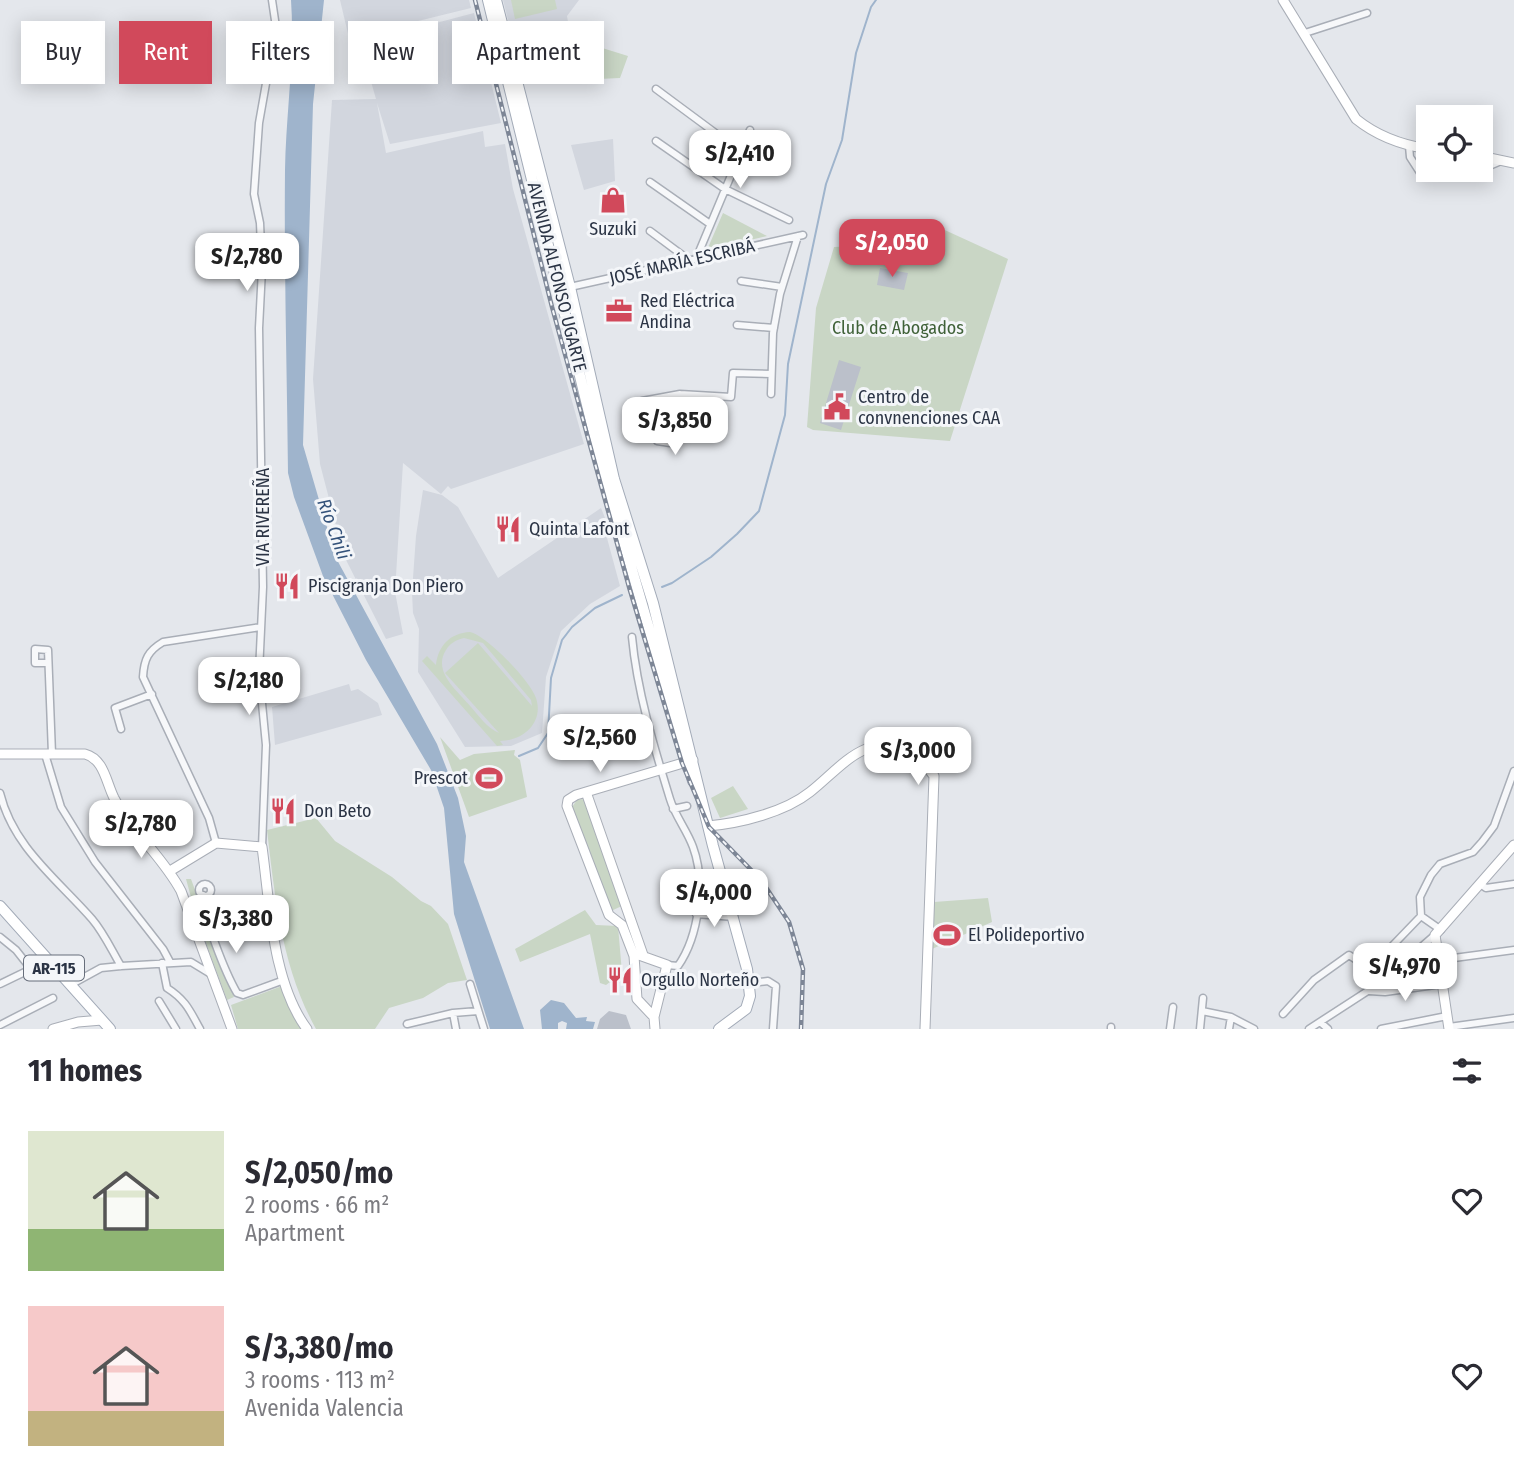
<!DOCTYPE html>
<meta charset="utf-8">
<style>
body{margin:0;font-family:"Fira Sans Condensed",sans-serif;background:#f2f2f3;color:#2b2b33;height:100vh;display:flex;flex-direction:column;font-size:26px;white-space:nowrap}
*{box-sizing:border-box;margin:0}
p{font-size:23px;color:#7c7c81}
.icon{flex:none;width:38px;height:38px;fill:none;stroke:currentColor;stroke-width:2;stroke-linecap:round;stroke-linejoin:round}
.map{position:relative;height:1029px;overflow:hidden}
.panel{display:flex;flex-direction:column;background:#fff;flex:1}
.panel>*{flex:none}
.banner{position:absolute;left:21px;top:21px;width:700px;height:63px;display:flex;gap:14px}
.controls{position:absolute;left:1416px;top:105px;display:grid;gap:14px}
.controls a{display:grid;place-items:center;width:77px;height:77px;border-radius:0px;background:#fff;box-shadow:0 4px 18px #0003;font-size:35px}
.price{position:absolute;translate:-50% -60px;padding:0 16px;border-radius:14px;background:#fff;color:#222;font-size:23px;line-height:46px;filter:drop-shadow(0 2px 4px #0008)}
.price::after{content:'';position:absolute;left:50%;top:42px;width:21px;height:16px;margin-left:-10px;background:inherit;clip-path:polygon(0 0,100% 0,50% 100%)}
.price.active{background:#d1495b;color:#fff}
ul{padding:0;list-style:none}
li{display:flex;align-items:center;gap:21px;height:175px;padding:0 28px}
li span{display:grid;place-items:center;flex:none;width:196px;height:140px;border-radius:0px;color:#555}
li>.icon{margin-inline-start:auto}
span .icon{width:84px;height:84px;fill:#fffc;stroke-width:1}
li b{font-size:30px}
h2{display:flex;justify-content:space-between;align-items:center;height:84px;padding:0 28px;font-size:30px}
.chip{padding:0 24px;border-radius:0px;background:#fff;box-shadow:0 4px 18px #0003;font-size:24px;line-height:63px}
.chip.active{background:#d1495b;color:#fff}
.map>svg:first-child{display:block}
.built{fill:#d2d6de}
.green{fill:#c9d6c5;fill-rule:evenodd}
.water{fill:#9fb4cc}
.lines{fill:none;stroke-linecap:round;stroke-linejoin:round}
.stream{stroke:#9fb4cc;stroke-width:2}
.building{fill:#bbc0ca}
.street-casing{stroke:#a9aeb7;stroke-width:9}
.secondary-casing{stroke:#a9aeb7;stroke-width:11}
.primary-casing{stroke:#a3abb8;stroke-width:12}
.street{stroke:#f7f8fa;stroke-width:6}
.secondary{stroke:#fff;stroke-width:9}
.primary{stroke:#fff;stroke-width:10}
.rail-casing{stroke:#7d8696;stroke-width:4.5}
.rail{stroke:#f4f6f9;stroke-width:2;stroke-dasharray:5;stroke-linecap:butt}
.labels{text-anchor:middle;dominant-baseline:central;stroke-width:6;stroke-linejoin:round;paint-order:stroke}
.shield{fill:#f4f6f9;stroke:#676e7b;stroke-width:2}
.shield-label{font-size:16px;font-weight:bold;fill:#2b3445}
.poi-label{font-size:18px;fill:#2b3445;stroke:#f4f6f9;text-anchor:start}
.street-label{font-size:18px;fill:#2b3445;stroke:#f4f6f9}
.park-label{font-size:18px;fill:#3f6138;stroke:#f4f6f9}
.water-label{font-size:19px;font-style:italic;fill:#34527a;stroke:#f4f6f9}
</style>
<div class="map">
<svg width="1514" height="1029" viewBox="0 0 1514 1029">
<rect width="100%" height="100%" fill="#e4e7ec"/>
<path class="built" d="M340,0H469L471,8L349,38Z
M503,0H579L567,16L568,22L512,36Z
M474,13L501,123L390,144L377,103L386,153L483,131L485,147L505,144L513,189L584,444L451,489L448,486L441,494L403,463L395,592L403,634L386,639L344,556L320,464L313,379L332,100L376,99L360,43Z
M613,139L615,181L584,190L571,145Z
M423,490L442,495L458,507L498,578L601,508L605,518L604,527L620,586L590,604L561,631L546,677L542,733L511,746L465,747L418,672L419,629L413,613L412,592L416,536Z
M349,684L351,691L358,689L378,703L382,715L275,745L272,707Z"/>
<path class="green" d="M511,0H555L557,9L515,19Z
M583,42L628,56L620,78L577,80L576,63Z
M723,213L767,236L707,250Z
M936,226L1008,259L950,441L813,430L807,427L816,308L834,247L927,243Z
M470,632C487,636 530,680 536,698C544,722 524,741 500,741L503,745L497,746L422,661L427,656L436,665C438,646 450,633 470,632ZM464,638L483,643L531,700L532,706L478,643L445,673L499,733C487,728 479,716 471,707C458,691 432,672 446,650C450,643 456,640 464,638Z
M440,737L460,760L474,754L515,750L514,755L520,760L527,797L469,817Z
M733,786L748,809L720,818L711,798Z
M582,799L586,802L624,905L611,911L572,807L577,800Z
M316,818L335,841L392,877L421,901L431,906L448,924L467,980L448,983L423,998L389,1008L375,1029H316C282,968 275,898 267,830Z
M186,879H191L234,997L227,1000L197,919Z
M988,898L992,922L932,949L934,902Z
M585,910L596,925L618,926L622,973L606,985L600,983L590,934L520,962L515,949Z
M282,986L303,1029H238L231,1005Z"/>
<path class="water" d="M291,0H324L313,104L303,445L336,558L437,744L458,798L466,836L464,862L524,1029H490L454,914L444,808L431,770L366,660L323,576L294,497L288,473C287,372 284,271 285,170C286,113 295,57 291,0Z
M551,1000L564,1003L576,1018L587,1017L586,1021L595,1022L593,1029H566L567,1023L562,1021L558,1023V1029H542L540,1010Z"/>
<g class="lines">
<path class="stream" d="M662,587L672,583L711,557L737,534L759,511L785,415L788,364L826,184L842,140L856,53L871,7L876,0
M519,756L538,748L548,733L551,678L562,640L572,627L595,608L622,595"/>
</g>
<path class="building" d="M880,268L908,273L904,290L877,285Z
M839,360L861,367L841,430L820,423Z
M609,1011L626,1015L631,1029H597L600,1019Z"/>
<g class="lines">
<g class="street-casing">
<path id="street" d="M1305,33L1367,13
M656,89L741,152
M656,141L725,189L789,220
M1409,146L1410,157L1421,174C1450,180 1475,173 1501,161
M650,182L710,224
M650,231L689,260
M696,259L750,130
M741,281L782,287
M561,289L803,235
M737,325L774,328
M680,394L684,418L677,444L657,441L642,401L680,394L731,397L733,373L771,374
M771,394L773,333L780,294L798,236
M632,637C637,691 654,747 670,799C675,816 687,830 693,847C706,882 699,936 678,966L667,965
M48,663H35V649L48,650L52,754
M121,729L115,708L152,694
M45,754L61,807L95,862L163,949L170,962
M0,793C13,847 57,879 92,919C104,933 112,951 121,966
M673,809L687,806
M216,843L209,818L143,677C144,659 148,651 163,642L261,627
M262,847L266,745L259,672L263,587L259,328L262,269L260,223L254,194L259,123L276,27L272,0
M1480,884L1486,888L1514,884
M199 890a6 6 0 1 1 12 0a6 6 0 1 1-12 0Z
M203,895C202,915 226,974 237,993L243,995L284,980
M696,914L734,917
M1421,916L1420,897L1431,875L1440,864L1473,852L1482,842L1494,826L1514,771
M0,937L16,950L31,969L0,984
M1439,960L1514,950
M162,963L167,988C186,1000 190,1011 200,1029
M1370,969L1421,916L1441,930
M750,983L768,981L776,986L773,1029
M470,984L484,1029
M70,985L101,968L121,966L191,962L209,973
M1369,991L1385,992L1442,984
M159,1001L176,1029
M1202,1011L1231,1017L1254,1029
M453,1013L456,1029
M1283,1014L1314,980L1349,955L1370,969L1380,983
M1320,1022L1328,1029
M407,1024L453,1013L478,1011
M0,1025L53,998
M1449,1027L1514,1018
M1111,1029V1027
M1170,1029L1173,1007
M1200,1029L1203,998
M1229,1029L1231,1017
M1309,1029L1380,983L1435,935
M1381,1029L1447,1016"/>
</g>
<g class="secondary-casing">
<path id="secondary" d="M1283,0L1356,119C1377,136 1402,145 1428,149
M1480,156L1514,163
M0,754H85C104,759 106,782 114,798C132,832 163,857 181,891L232,1029
M586,792L643,955
M708,826C741,823 785,812 810,792C828,778 846,757 866,749C885,742 924,760 934,776L925,1029
M170,871L216,843L262,847C270,904 272,982 307,1029
M639,955L667,965L654,1017L655,1029
M654,1017L637,999L634,956L622,925L609,915L567,806L568,800L576,795L693,760
M53,1029L78,1022L102,1020
M1449,1029L1435,935L1514,845"/>
</g>
<g class="primary-casing">
<path id="primary" d="M488,0L602,466L693,781
M496,0L570,287L614,479L653,603L713,846L747,969L750,996L746,1009L719,1029
M0,906L110,1029"/>
</g>
<use href="#street" class="street"/>
<use href="#secondary" class="secondary"/>
<use href="#primary" class="primary"/>
<g class="rail-casing">
<path id="rail" d="M475,0L552,307L629,587L682,763L709,827L761,880L789,922L803,969L801,1029"/>
</g>
<use href="#rail" class="rail"/>
</g>
<defs>
<g id="shop-bare" transform="scale(2.1)"><path d="M-5-2.5h2.3a2.7 3.5 0 0 1 5.4 0H5L5.5 6h-11ZM-1.5-2.5h3a1.5 2.3 0 0 0-3 0Z" fill="#d1495b" stroke="#f4f6f9" stroke-width="2.5" paint-order="stroke"/></g>
<g id="office-bare" transform="scale(2.1)"><path d="M-6-3h4V-5.5h4V-3h4V5H-6ZM-1-4.5V-3h2v-1.5ZM-6 0V1H6V0Z" fill="#d1495b" stroke="#f4f6f9" stroke-width="2.5" paint-order="stroke"/></g>
<g id="civic-bare" transform="scale(2.1)"><path d="M-.6-6.5H3V-4.5H.6V-3L4-1V1h2V6H-6V1h2V-1L-.6-3ZM-1.2 2.5V6h2.4V2.5Z" fill="#d1495b" stroke="#f4f6f9" stroke-width="2.5" paint-order="stroke"/></g>
<g id="restaurant-bare" transform="scale(2.1)"><path d="M-5-6h1v4h1v-4h1v4h1v-4h1v5L-1.5 .5V6h-2V.5L-5-1ZM5-6V6H3V1.5H1.5Q1.5-4 5-6Z" fill="#d1495b" stroke="#f4f6f9" stroke-width="2.5" paint-order="stroke"/></g>
<g id="stadium-bare" transform="scale(2.1)"><path d="M0-5a6.5 5 0 1 0 0 10a6.5 5 0 1 0 0-10ZM-3.5-1.8h7v3.6h-7Z" fill="#d1495b" stroke="#f4f6f9" stroke-width="2.5" paint-order="stroke"/></g>
</defs>
<g fill-rule="evenodd">
<use href="#shop-bare" x="613" y="200"/>
<use href="#office-bare" x="619" y="311"/>
<use href="#civic-bare" x="837" y="407"/>
<use href="#restaurant-bare" x="508" y="529"/>
<use href="#restaurant-bare" x="287" y="586"/>
<use href="#stadium-bare" x="489" y="778"/>
<use href="#restaurant-bare" x="283" y="811"/>
<use href="#stadium-bare" x="947" y="935"/>
<use href="#restaurant-bare" x="620" y="980"/>
</g>
<g class="labels">
<rect class="shield" x="24" y="955.5" width="60" height="25" rx="5"/>
<g class="shield-label">
<text x="54" y="968">AR-115</text>
</g>
<g class="poi-label">
<text x="613" y="229" text-anchor="middle">Suzuki</text>
<text x="640" y="301">Red Eléctrica<tspan x="640" dy="21">Andina</tspan></text>
<text x="858" y="397">Centro de<tspan x="858" dy="21">convnenciones CAA</tspan></text>
<text x="529" y="529">Quinta Lafont</text>
<text x="308" y="586">Piscigranja Don Piero</text>
<text x="468" y="778" text-anchor="end">Prescot</text>
<text x="304" y="811">Don Beto</text>
<text x="968" y="935">El Polideportivo</text>
<text x="641" y="980">Orgullo Norteño</text>
</g>
<g class="street-label">
<text transform="translate(682 262) rotate(-13)">JOSÉ MARÍA ESCRIBÁ</text>
<text transform="translate(557 277) rotate(76)">AVENIDA ALFONSO UGARTE</text>
<text transform="translate(263 517) rotate(-90)">VIA RIVEREÑA</text>
</g>
<g class="park-label">
<text x="898" y="328">Club de Abogados</text>
</g>
<g class="water-label">
<text transform="translate(334 529) rotate(70)">Río Chili</text>
</g>
</g>
</svg>
<div class="controls">
<a><svg class="icon" aria-label="locate" viewBox="0 0 24 24"><circle cx="12" cy="12" r="6"/><path d="M12 2v4M12 18v4M2 12h4M18 12h4"/></svg></a>
</div>
<b class="price" style="left:740px;top:190px">S/2,410</b>
<b class="price active" style="left:892px;top:279px">S/2,050</b>
<b class="price" style="left:247px;top:293px">S/2,780</b>
<b class="price" style="left:675px;top:457px">S/3,850</b>
<b class="price" style="left:249px;top:717px">S/2,180</b>
<b class="price" style="left:600px;top:774px">S/2,560</b>
<b class="price" style="left:918px;top:787px">S/3,000</b>
<b class="price" style="left:141px;top:860px">S/2,780</b>
<b class="price" style="left:714px;top:929px">S/4,000</b>
<b class="price" style="left:236px;top:955px">S/3,380</b>
<b class="price" style="left:1405px;top:1003px">S/4,970</b>
<div class="banner">
<a class="chip">Buy</a>
<a class="chip active">Rent</a>
<a class="chip">Filters</a>
<a class="chip">New</a>
<a class="chip">Apartment</a>
</div>
</div>
<section class="panel">
<h2>11 homes<svg class="icon" aria-label="filters" viewBox="0 0 24 24"><path d="M4 7h16M4 17h16"/><circle cx="9" cy="7" r="2"/><circle cx="15" cy="17" r="2"/></svg></h2>
<ul>
<li><span style="background:linear-gradient(#dfe7d0 70%,#8fb573 0)"><svg class="icon" aria-label="home" viewBox="0 0 24 24"><path d="M3 11l9-7 9 7M6 9v11h12V9"/></svg></span><div><b>S/2,050/mo</b><p>2 rooms · 66 m²</p><p>Apartment</p></div><svg class="icon" aria-label="heart" viewBox="0 0 24 24"><path d="M12 20l-8-8c-3-5 5-10 8-4 3-6 11-1 8 4z"/></svg></li>
<li><span style="background:linear-gradient(#f6c9c9 75%,#c2b280 0)"><svg class="icon" aria-label="home" viewBox="0 0 24 24"><path d="M3 11l9-7 9 7M6 9v11h12V9"/></svg></span><div><b>S/3,380/mo</b><p>3 rooms · 113 m²</p><p>Avenida Valencia</p></div><svg class="icon" aria-label="heart" viewBox="0 0 24 24"><path d="M12 20l-8-8c-3-5 5-10 8-4 3-6 11-1 8 4z"/></svg></li>
</ul>
</section>
